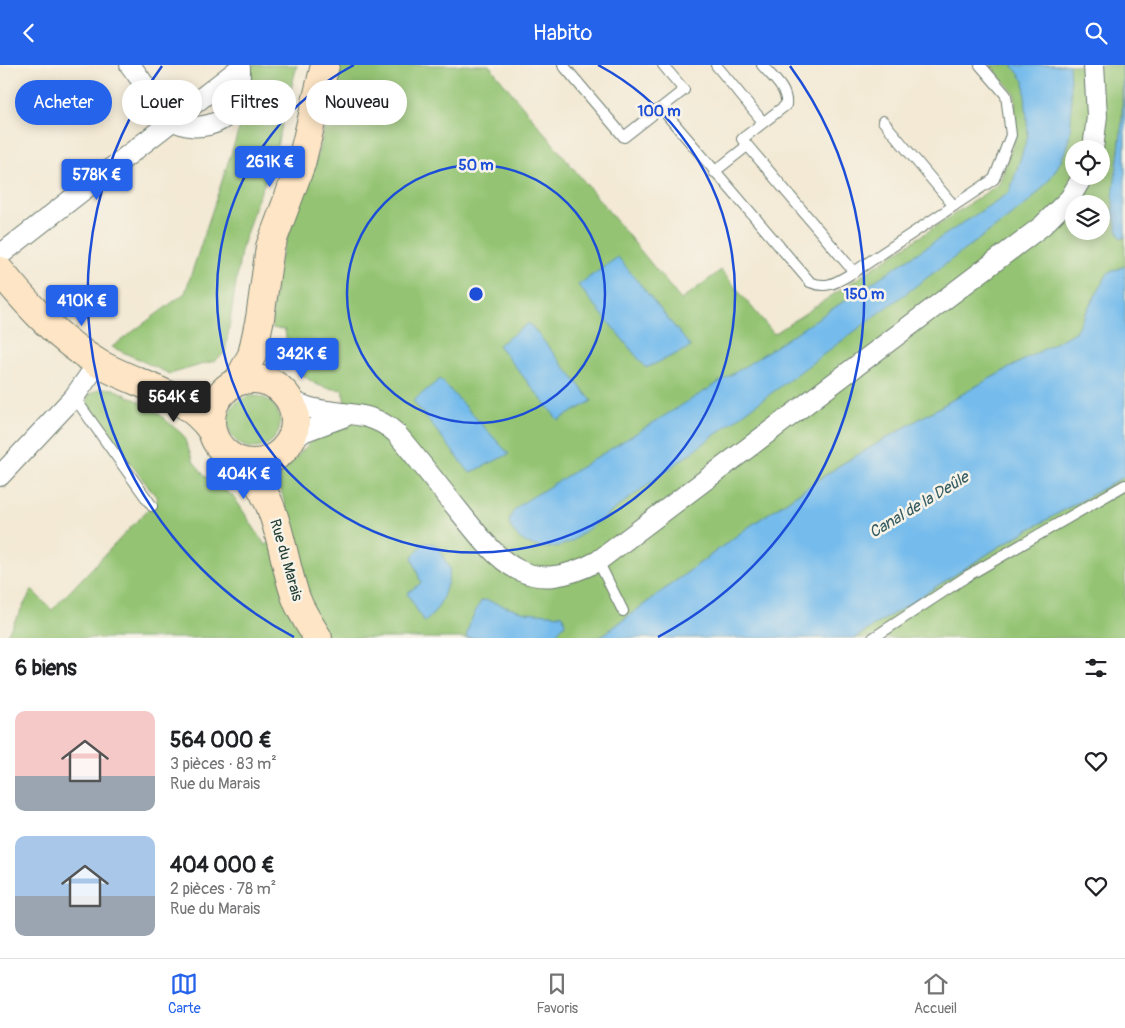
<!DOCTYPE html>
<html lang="fr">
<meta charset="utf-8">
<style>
body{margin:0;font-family:Pangolin,sans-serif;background:#f6f6f6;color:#202124;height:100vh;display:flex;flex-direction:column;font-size:19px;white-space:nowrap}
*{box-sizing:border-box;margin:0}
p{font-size:16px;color:#757577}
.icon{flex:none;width:28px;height:28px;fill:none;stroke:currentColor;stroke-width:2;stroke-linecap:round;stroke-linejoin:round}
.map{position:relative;height:573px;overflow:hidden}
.details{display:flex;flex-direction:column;background:#fff;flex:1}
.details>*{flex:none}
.hud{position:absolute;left:15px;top:15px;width:500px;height:45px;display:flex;gap:10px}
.fabs{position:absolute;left:1065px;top:75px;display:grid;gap:10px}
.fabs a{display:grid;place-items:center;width:45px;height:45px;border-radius:50%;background:#fff;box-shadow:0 2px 12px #0003;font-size:25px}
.price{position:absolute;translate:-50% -42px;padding:0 11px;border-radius:5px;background:#2563eb;color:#fff;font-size:16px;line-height:32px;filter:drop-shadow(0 1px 2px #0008)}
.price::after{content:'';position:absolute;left:50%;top:30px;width:15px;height:11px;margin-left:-8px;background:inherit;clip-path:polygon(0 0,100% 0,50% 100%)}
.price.active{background:#222;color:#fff}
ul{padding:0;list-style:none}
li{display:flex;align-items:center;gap:15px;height:125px;padding:0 15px}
li span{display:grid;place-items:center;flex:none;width:140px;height:100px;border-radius:10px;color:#555}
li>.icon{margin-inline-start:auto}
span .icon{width:60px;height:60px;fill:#fffc;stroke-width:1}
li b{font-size:21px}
h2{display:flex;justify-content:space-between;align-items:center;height:60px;padding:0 15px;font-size:21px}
.tag{padding:0 18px;border-radius:22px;background:#fff;box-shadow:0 2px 12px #0003;font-size:18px;line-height:45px}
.tag.active{background:#2563eb;color:#fff}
header{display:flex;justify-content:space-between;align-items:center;height:65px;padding:0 15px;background:#2563eb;color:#fff;font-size:22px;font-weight:600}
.menu{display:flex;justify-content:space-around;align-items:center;height:70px;border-top:1px solid #e0e0e0;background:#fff;font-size:14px;color:#757577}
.menu a{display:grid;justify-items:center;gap:2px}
.menu .active{color:#2563eb}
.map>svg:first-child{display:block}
.green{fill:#94c473;stroke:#5a8054;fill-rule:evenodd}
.water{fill:#75bbec;stroke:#4a7c90}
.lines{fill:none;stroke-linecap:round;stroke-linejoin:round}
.lane-casing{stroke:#69796c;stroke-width:12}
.street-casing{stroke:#69796c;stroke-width:22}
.secondary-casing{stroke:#69796c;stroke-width:30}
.lane{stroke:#fff;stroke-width:10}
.street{stroke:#fff;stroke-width:20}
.secondary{stroke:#fde5c5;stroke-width:28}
.ring{fill:none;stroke:#1d4ed8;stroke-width:2.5}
.labels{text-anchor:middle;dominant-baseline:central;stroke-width:5;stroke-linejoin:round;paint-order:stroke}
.street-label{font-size:15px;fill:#1f3d34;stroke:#f7f3e8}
.water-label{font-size:16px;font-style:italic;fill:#345c62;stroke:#f7f3e8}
.centre{fill:#1d4ed8;stroke:#f7f3e8;stroke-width:2.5}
.ring-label{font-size:15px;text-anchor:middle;font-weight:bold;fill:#1d4ed8;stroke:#f7f3e8;stroke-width:5;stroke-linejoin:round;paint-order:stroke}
</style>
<header><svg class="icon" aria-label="back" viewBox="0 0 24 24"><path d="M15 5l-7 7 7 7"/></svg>Habito<svg class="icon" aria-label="search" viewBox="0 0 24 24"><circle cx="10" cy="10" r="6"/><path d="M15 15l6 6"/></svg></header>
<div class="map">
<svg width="1125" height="573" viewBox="0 0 1125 573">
<rect width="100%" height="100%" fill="#f7f3e8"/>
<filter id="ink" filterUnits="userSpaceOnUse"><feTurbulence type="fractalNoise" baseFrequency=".02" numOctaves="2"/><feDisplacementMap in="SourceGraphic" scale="10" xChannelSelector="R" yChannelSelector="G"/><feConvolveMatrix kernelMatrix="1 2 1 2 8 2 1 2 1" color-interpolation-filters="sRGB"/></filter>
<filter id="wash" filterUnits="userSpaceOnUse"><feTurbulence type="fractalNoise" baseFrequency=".0096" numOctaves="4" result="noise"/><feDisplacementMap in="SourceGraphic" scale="20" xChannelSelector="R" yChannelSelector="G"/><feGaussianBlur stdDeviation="1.12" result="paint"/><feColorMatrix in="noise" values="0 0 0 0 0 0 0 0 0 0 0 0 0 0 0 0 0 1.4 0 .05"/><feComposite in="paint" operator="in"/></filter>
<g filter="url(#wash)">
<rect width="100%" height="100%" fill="#f3e9d4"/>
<path class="green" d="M246,0H297L273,97L255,141L241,186L225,288L214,296L170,309L112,282L185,228L247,40Z
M340,0H489L681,235L721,205L774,269L999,119L1016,71L1015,29L990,0H1122V60L1118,94L1121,174L1125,172V201L1108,208L1075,267L971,324L842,399L747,463L599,573H5L32,525L52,545L158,434L84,339L89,330L101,323L114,324L151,342L183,370L193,396L205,411L234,432L265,480L293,464L277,413L318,369L348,363L343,325C335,324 323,323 316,319C295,309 287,286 285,265L271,263L276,207L299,138L314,104ZM1074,84H1101V111H1074ZM1074,139H1101V166H1074Z
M228 357a26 26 0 1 1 52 0a26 26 0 1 1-52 0Z
M1125,411V573H855L1005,478Z"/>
<path class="water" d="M1012,0H1069C1073,64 1077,89 1029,137L572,476C551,488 517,484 509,457L512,448L521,439L747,300L1007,129L1010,126L1028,70L1024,16Z
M1122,0H1125V172L1121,174C1108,144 1114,124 1118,94C1122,64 1125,30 1122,0Z
M618,192L691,282L646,303L578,220Z
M1125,201V411L1005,478L855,573H599L747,463L842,399L971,324L1075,267L1108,208Z
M529,258L592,336L558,355L498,280Z
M440,314L509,389L470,408L413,336Z
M432,478L436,480L450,504C447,523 441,546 424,557L407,528L421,518L412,492L423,479Z
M486,535L525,547L563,550L565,559L552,573H466L470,557L481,536Z"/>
</g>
<g filter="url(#ink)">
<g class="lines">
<g class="lane-casing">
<path id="lane" d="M563,0L624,72L684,25L663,0
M716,0L763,57
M661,43L810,217C828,225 838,216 854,207L742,74L786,40C788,24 772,12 762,0
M883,56L954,141
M714,107L747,81
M854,207L994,114L1011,70L1006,30L980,0
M74,332L152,441
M598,496L623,546
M873,573L969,510L1125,420"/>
</g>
<g class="street-casing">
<path id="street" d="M1093,84L1097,51L1094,0
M0,190L240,3C240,15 240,27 236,38C227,61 193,68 173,55C162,48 140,12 130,0
M290,334C324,356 364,338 396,368C418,394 438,420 459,446C501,499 528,533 598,496L1042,161L1070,133L1083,111
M287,381L303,367L346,351
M0,411L74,332L98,298"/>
</g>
<g class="secondary-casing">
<path id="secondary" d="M0,206C29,241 58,274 98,298C136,320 186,328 212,366
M211 356a42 42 0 1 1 84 0a42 42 0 1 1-84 0Z
M238,316L252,290L260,253L270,182L301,99L325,0
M237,395C280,429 279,485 296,533C301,547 310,560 318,573"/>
</g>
<use href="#lane" class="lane"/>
<use href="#street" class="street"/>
<use href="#secondary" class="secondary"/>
</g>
</g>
<g class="ring">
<circle cx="476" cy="229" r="129"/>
<path d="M598 0A259 259 0 1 1 354 0"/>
<path d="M294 572A388 388 0 0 1 162 1M790 1A388 388 0 0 1 658 572"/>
</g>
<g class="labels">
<g class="street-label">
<text transform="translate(286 495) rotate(74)">Rue du Marais</text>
</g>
<g class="water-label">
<text transform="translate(919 440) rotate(-31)">Canal de la Deûle</text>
</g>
</g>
<circle cx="476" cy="229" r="8" class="centre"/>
<g class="ring-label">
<text x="659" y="51">100 m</text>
<text x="476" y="105">50 m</text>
<text x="864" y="234">150 m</text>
</g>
</svg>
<div class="fabs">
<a><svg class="icon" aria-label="locate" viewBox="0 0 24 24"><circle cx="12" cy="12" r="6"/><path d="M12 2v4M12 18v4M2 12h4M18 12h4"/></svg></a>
<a><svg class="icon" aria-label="layers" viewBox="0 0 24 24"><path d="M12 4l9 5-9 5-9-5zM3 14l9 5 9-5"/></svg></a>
</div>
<b class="price" style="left:270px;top:123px">261K €</b>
<b class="price" style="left:97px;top:136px">578K €</b>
<b class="price" style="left:82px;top:262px">410K €</b>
<b class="price" style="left:302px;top:315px">342K €</b>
<b class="price active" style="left:174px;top:358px">564K €</b>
<b class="price" style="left:244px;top:435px">404K €</b>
<div class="hud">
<a class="tag active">Acheter</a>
<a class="tag">Louer</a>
<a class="tag">Filtres</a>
<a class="tag">Nouveau</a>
</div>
</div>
<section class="details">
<h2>6 biens<svg class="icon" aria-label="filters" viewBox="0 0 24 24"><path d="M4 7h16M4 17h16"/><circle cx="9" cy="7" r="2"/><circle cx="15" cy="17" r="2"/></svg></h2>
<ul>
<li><span style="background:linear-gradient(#f6c9c9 65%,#9aa5b1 0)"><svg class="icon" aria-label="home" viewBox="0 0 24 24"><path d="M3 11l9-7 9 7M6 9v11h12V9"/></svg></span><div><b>564 000 €</b><p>3 pièces · 83 m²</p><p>Rue du Marais</p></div><svg class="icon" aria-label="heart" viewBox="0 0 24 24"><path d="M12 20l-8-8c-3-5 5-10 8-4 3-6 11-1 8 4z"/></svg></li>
<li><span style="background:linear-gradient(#a9c7e8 60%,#9aa5b1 0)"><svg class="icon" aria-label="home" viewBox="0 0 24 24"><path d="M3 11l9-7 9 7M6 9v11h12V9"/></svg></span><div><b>404 000 €</b><p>2 pièces · 78 m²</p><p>Rue du Marais</p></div><svg class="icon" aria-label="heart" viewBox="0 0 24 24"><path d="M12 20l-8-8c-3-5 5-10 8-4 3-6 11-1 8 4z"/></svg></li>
</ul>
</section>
<nav class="menu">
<a class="active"><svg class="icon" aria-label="map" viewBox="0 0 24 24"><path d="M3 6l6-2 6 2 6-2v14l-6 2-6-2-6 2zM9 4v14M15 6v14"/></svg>Carte</a>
<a><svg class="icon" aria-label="saved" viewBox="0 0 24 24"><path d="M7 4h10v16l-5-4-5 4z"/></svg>Favoris</a>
<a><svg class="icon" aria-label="home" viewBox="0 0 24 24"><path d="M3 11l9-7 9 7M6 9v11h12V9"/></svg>Accueil</a>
</nav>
